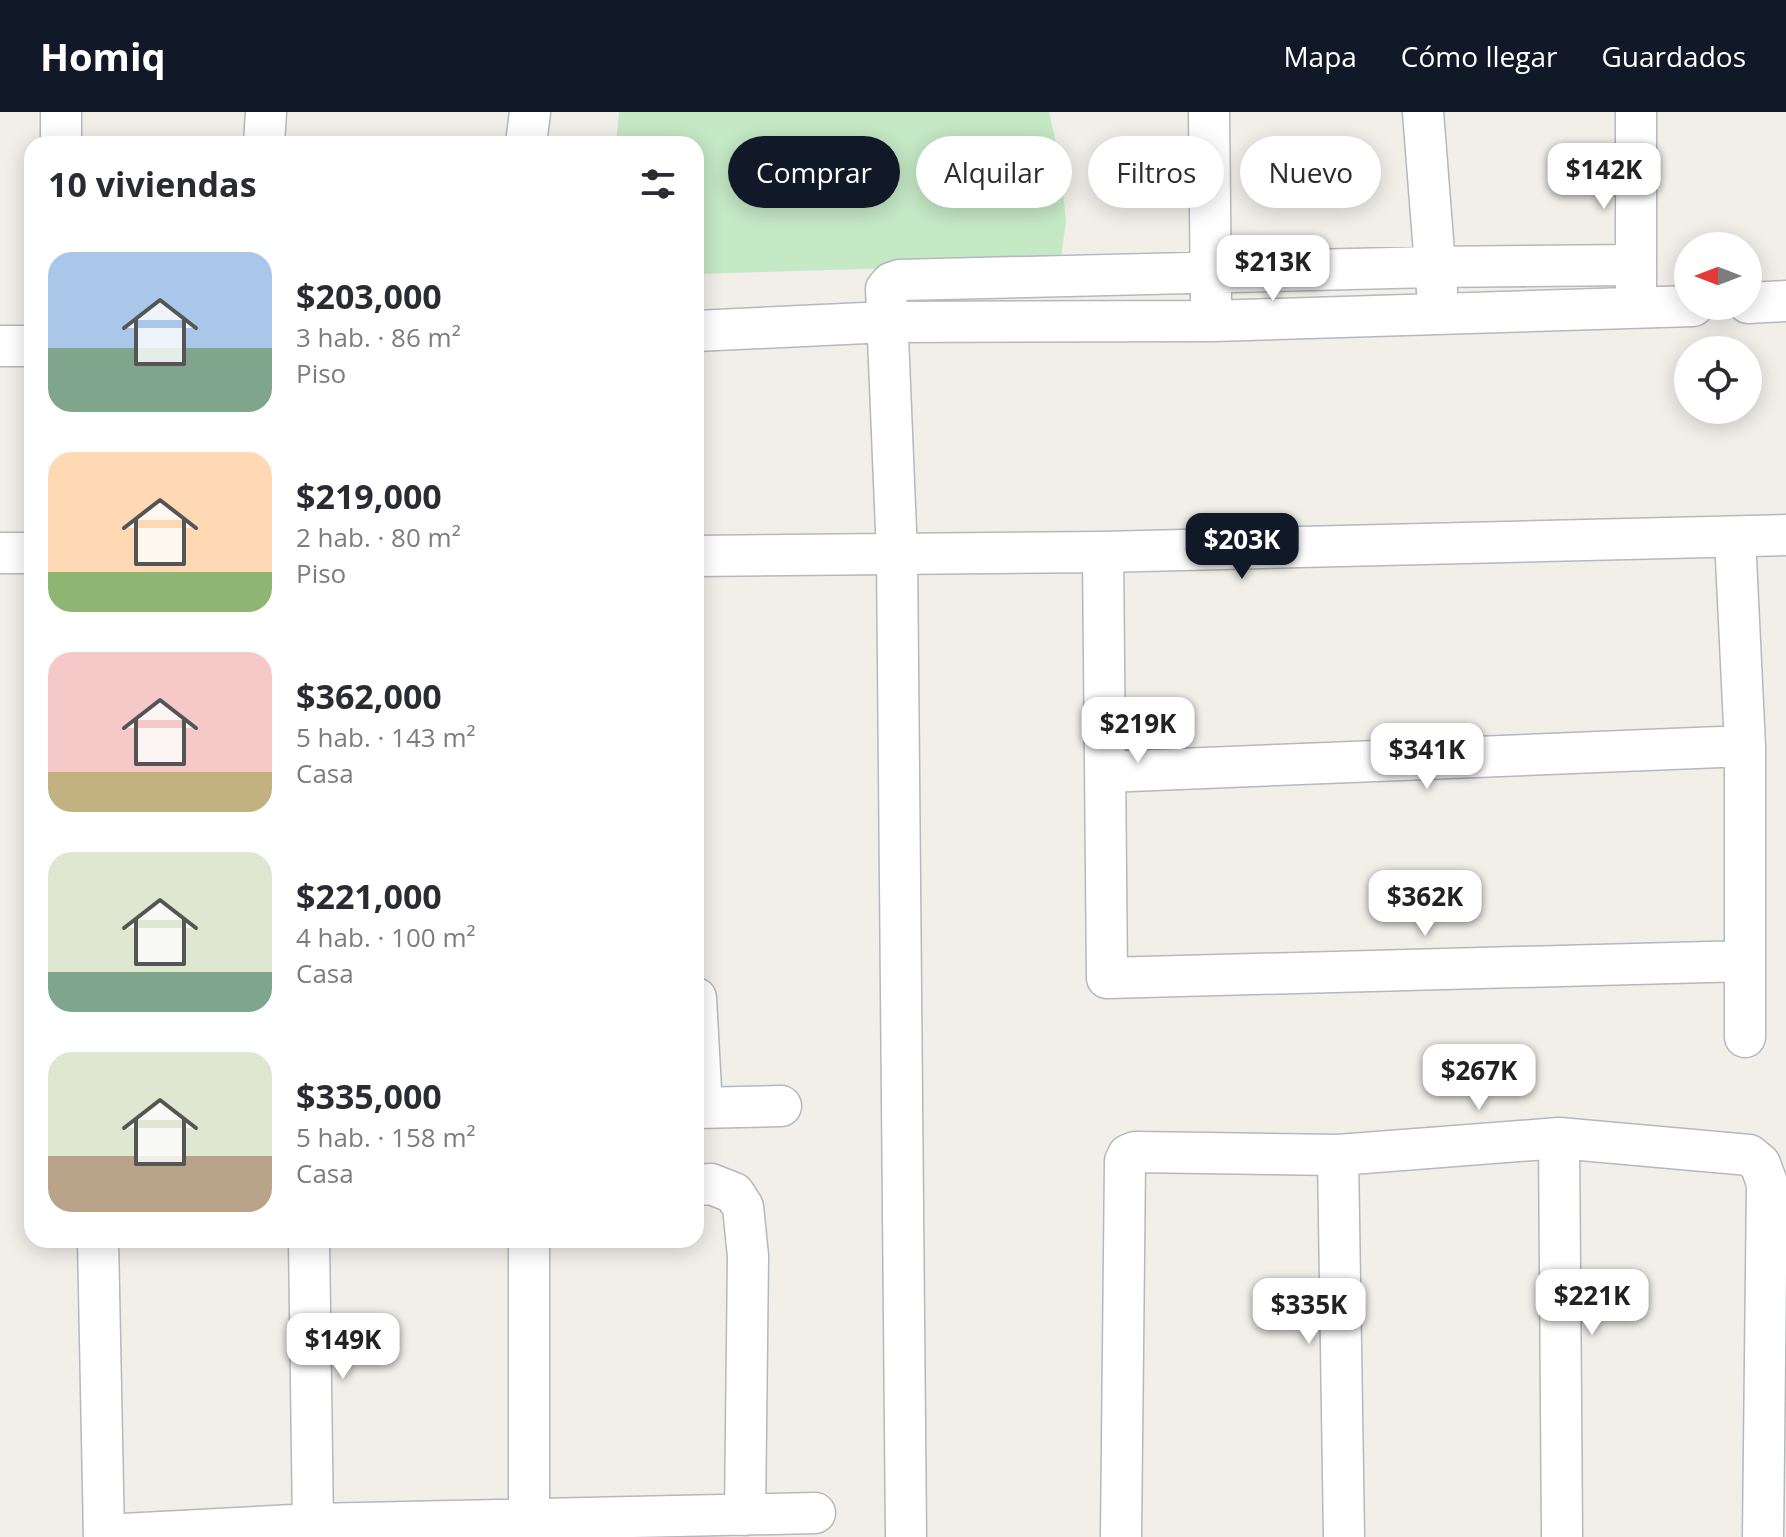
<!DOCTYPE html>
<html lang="es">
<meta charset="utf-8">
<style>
body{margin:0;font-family:"Open Sans",sans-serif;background:#f7f7f7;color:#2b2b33;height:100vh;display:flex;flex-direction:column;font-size:30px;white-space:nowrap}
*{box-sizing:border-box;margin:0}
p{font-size:26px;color:#7c7c81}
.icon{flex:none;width:44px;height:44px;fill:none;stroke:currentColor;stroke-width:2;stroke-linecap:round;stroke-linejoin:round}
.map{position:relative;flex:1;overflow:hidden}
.side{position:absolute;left:24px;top:24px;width:680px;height:1112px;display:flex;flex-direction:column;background:#fff;border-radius:24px;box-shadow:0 4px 20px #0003}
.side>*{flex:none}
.top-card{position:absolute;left:728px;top:24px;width:760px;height:72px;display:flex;gap:16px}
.needle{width:52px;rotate:270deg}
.fabs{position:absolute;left:1674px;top:120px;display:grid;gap:16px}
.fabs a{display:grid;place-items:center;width:88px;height:88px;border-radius:50%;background:#fff;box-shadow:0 4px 20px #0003;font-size:40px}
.price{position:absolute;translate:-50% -68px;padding:0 18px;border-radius:16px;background:#fff;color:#222;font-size:26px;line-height:52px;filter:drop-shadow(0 2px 4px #0008)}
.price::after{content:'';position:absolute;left:50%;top:48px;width:24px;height:18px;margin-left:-12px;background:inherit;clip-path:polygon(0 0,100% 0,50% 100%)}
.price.current{background:#111827;color:#fff}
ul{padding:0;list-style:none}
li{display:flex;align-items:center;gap:24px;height:200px;padding:0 24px}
li span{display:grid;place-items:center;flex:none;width:224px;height:160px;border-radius:24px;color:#555}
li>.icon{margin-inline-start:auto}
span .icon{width:96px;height:96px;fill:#fffc;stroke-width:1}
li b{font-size:34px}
h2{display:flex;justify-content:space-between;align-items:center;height:96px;padding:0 24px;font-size:34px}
.pill{padding:0 28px;border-radius:36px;background:#fff;box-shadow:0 4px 20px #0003;font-size:28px;line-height:72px}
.pill.current{background:#111827;color:#fff}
header{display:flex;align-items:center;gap:48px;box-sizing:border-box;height:112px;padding:0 40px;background:#111827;color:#fff}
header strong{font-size:38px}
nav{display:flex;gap:44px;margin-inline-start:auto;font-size:28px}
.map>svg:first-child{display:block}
.green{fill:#c5e8c5}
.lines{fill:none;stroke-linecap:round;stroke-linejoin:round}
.minor-casing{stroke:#b5b8bc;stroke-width:43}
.minor{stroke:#fff;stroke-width:40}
</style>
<header>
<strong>Homiq</strong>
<nav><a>Mapa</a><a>Cómo llegar</a><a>Guardados</a></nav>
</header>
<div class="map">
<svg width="1786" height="1425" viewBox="0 0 1786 1425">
<rect width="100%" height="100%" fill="#f1efe8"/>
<path class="green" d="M619,0H1049L1060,49L1066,110L1060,151L696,162V32H616Z"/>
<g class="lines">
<g class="minor-casing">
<path id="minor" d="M61,0V32
M1209,0L1211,188
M1423,0L1437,179
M1636,0V180
M264,32L266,0
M526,32L530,0
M1748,191L1786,189
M696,219L887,210L1212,209L1693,194
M0,234H32
M1735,426L1745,634V925
M1103,440L1107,866L1745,849
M0,441H32
M696,444L1103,440L1786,423
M1106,660L1745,634
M696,886L702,996
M696,996L781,994
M1559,1026L1562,1425
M1338,1043L1344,1425
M696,1073L711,1072L734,1081L743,1095L748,1144L745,1403
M98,1128L104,1425
M309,1128L313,1412
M529,1128V1408
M104,1423L313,1412L815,1401
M906,1425L897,442L886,177L891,171L900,168L1433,155L1636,153
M1121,1425L1125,1049L1128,1043L1135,1040L1338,1043L1559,1026L1749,1043L1760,1052L1767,1071L1763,1425"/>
</g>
<use href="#minor" class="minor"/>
</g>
</svg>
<div class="fabs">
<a><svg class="needle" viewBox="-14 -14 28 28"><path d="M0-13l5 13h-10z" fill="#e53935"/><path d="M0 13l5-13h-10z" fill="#7c7c81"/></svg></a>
<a><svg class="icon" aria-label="locate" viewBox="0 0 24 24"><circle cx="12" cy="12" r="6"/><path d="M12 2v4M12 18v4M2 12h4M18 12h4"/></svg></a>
</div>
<b class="price" style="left:1604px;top:99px">$142K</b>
<b class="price" style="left:1273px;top:191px">$213K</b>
<b class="price current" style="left:1242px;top:469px">$203K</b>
<b class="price" style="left:1138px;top:653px">$219K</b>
<b class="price" style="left:1427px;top:679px">$341K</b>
<b class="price" style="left:1425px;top:826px">$362K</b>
<b class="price" style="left:1479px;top:1000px">$267K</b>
<b class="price" style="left:1592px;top:1225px">$221K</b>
<b class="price" style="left:1309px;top:1234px">$335K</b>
<b class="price" style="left:343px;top:1269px">$149K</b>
<div class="top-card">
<a class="pill current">Comprar</a>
<a class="pill">Alquilar</a>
<a class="pill">Filtros</a>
<a class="pill">Nuevo</a>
</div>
<section class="side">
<h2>10 viviendas<svg class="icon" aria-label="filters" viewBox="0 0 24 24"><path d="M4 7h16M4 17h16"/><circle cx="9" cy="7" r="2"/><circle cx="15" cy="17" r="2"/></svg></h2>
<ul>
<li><span style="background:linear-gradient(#a9c7e8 60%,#7fa58c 0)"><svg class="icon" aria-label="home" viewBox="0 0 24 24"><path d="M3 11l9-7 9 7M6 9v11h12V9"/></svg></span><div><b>$203,000</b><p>3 hab. · 86 m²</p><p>Piso</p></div></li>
<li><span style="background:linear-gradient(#ffd9b3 75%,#8fb573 0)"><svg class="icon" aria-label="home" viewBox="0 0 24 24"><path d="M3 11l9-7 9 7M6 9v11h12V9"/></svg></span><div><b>$219,000</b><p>2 hab. · 80 m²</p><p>Piso</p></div></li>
<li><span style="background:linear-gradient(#f6c9c9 75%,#c2b280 0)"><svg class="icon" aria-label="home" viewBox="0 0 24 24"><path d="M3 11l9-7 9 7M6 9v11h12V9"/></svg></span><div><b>$362,000</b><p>5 hab. · 143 m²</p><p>Casa</p></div></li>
<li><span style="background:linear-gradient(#dfe7d0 75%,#7fa58c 0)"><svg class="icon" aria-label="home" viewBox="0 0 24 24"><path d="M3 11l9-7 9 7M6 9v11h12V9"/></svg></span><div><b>$221,000</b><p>4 hab. · 100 m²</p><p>Casa</p></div></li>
<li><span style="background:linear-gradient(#dfe7d0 65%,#b9a48a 0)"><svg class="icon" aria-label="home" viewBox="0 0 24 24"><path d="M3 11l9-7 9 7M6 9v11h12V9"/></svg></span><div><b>$335,000</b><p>5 hab. · 158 m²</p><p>Casa</p></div></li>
</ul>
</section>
</div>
